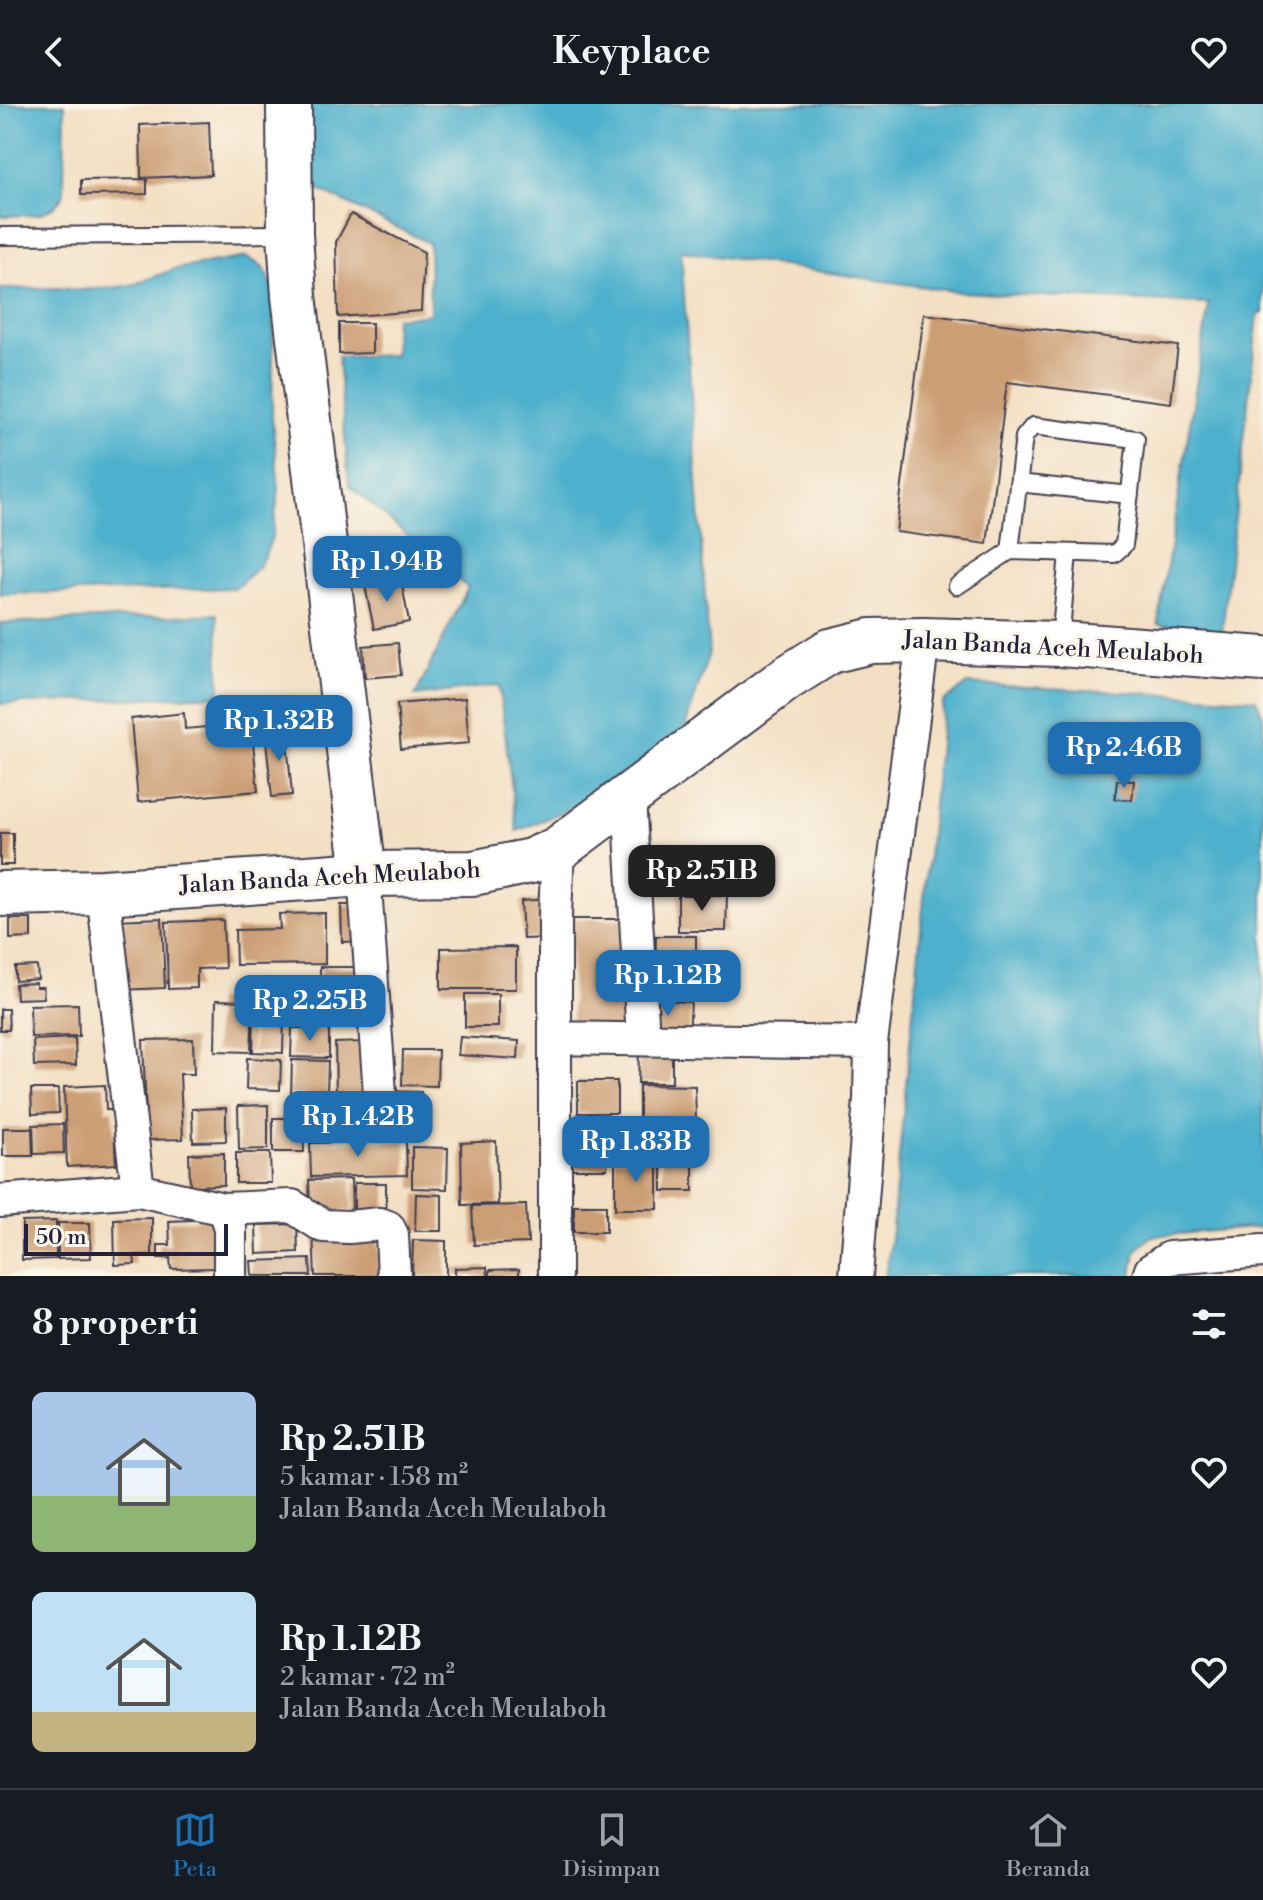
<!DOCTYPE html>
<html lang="id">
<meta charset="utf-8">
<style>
body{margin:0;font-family:"Libre Bodoni",serif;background:#20242c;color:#f1f3f6;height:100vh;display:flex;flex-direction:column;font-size:30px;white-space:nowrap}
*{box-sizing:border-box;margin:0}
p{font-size:26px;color:#9ea1a6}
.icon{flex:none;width:44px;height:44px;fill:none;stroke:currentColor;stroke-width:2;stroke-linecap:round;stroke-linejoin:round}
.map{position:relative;height:1172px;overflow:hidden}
.panel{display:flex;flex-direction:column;background:#171b24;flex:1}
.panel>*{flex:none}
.scale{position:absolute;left:24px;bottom:20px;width:204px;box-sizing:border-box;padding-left:8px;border:4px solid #22223b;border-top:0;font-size:22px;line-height:28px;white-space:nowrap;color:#22223b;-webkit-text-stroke:6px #fbf7ec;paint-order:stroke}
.price{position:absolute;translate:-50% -68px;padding:0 18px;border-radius:16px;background:#1f6fb2;color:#fff;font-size:26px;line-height:52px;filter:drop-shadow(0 2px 4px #0008)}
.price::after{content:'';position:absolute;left:50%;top:48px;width:24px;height:18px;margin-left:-12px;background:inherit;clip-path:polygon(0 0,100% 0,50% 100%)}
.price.on{background:#222;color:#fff}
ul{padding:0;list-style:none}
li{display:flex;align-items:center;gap:24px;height:200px;padding:0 32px}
li span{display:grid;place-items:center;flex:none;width:224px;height:160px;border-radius:12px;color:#555}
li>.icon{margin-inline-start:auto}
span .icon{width:96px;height:96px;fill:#fffc;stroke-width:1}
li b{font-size:34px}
h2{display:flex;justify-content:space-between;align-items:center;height:96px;padding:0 32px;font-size:34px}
header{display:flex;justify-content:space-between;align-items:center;height:104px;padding:0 32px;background:#171b24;font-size:36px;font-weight:800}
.menu{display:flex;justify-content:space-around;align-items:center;height:112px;border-top:2px solid #363941;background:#171b24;font-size:22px;color:#9ea1a6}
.menu a{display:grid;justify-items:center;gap:4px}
.menu .on{color:#1f6fb2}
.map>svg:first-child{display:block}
.water{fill:#4db0cc;stroke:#386984;stroke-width:2}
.building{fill:#cc9e75}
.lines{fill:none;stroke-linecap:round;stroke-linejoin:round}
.lane-casing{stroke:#413e4f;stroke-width:20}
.street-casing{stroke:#413e4f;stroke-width:36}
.secondary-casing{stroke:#413e4f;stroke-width:48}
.highway-casing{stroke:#413e4f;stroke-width:48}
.lane{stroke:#fff;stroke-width:16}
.street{stroke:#fff;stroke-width:32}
.secondary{stroke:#fff;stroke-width:44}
.highway{stroke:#fff;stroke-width:44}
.labels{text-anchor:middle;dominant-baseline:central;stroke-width:6;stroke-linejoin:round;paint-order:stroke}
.street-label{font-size:24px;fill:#22223b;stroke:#fbf7ec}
</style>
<header><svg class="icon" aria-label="back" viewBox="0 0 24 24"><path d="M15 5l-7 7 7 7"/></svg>Keyplace<svg class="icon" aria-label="heart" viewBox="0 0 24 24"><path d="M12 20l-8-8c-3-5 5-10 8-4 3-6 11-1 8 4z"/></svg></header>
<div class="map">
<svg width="1263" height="1172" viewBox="0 0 1263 1172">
<rect width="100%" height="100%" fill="#fbf7ec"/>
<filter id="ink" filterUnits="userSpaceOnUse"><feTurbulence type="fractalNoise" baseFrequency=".0125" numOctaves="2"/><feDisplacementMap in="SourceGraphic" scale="16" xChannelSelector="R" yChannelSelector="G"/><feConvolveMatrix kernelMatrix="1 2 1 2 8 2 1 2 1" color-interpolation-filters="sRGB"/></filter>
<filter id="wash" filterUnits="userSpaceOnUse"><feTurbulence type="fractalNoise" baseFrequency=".006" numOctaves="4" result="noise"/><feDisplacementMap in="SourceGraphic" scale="32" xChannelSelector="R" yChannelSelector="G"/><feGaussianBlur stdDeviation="1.8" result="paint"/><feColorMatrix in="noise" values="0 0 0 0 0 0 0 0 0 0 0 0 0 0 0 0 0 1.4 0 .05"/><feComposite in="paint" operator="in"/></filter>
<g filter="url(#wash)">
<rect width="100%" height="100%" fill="#f3dfc3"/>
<path class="water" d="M0,0H65L64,90C49,116 26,111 0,112Z
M307,0H1263V209L1258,211L1222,529L1158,520L1209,200L959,188L681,147L709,549L683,630L619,684L517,727L499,581L415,592L468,484L349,381L338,253L394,251L395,214L430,210L429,139L315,84L308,75Z
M246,153C265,162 269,169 274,189L272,314L279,385L272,433L265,451L259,462L236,484L0,490V185L58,184L80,186L119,183L135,180L175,165Z
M217,510L220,591L0,600V519Z
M968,580L1256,595L1263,612V1123L1152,1132L1136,1146L1132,1172H885L891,1135L943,598Z"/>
<g id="blocks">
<path class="building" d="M209,18L211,71L141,74L140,21Z
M147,75V90L81,91V76Z
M351,110L424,148L421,207L338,213L336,138Z
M924,210L1178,242L1171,299L1007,278L987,440L896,428Z
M339,219H372V249L339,250Z
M401,475L409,518L374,525L365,482Z
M398,539L401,571L365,574L363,542Z
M465,594L469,639L401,645L397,600Z
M184,609L185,625L251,619L258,687L138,698L131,615Z
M286,626L292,691L272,693L265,628Z
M1117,676L1134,677L1132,696L1115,695Z
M0,729H13V761H0Z
M723,758L722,790L681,789L682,759Z
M678,791H727L726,827H678Z
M549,795L551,834L523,835L521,797Z
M341,801H365L366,837L342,838Z
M325,809V860L236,861L235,826L280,825L279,810Z
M162,814L165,884L119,886L116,816Z
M10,815H31V834L10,835Z
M571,815H627L628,928H572Z
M223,816L225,864L197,865V884L168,885L166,818Z
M656,832H696V892H655Z
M516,843V885H441V844Z
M37,862L38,875L15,877V863Z
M320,863H370V907L320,908Z
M36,879V883H43L44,894L16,895L15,880Z
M465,890H498V923H465Z
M216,896L253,897L251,948L215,947Z
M648,896L691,898L689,932L646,930Z
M78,900L79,932L31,933L30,901Z
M0,905H8L9,926H0Z
M254,911L284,912L283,949L253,948Z
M292,924H329V954L291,953Z
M460,933L519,937L518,955L458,951Z
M75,934L76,961L34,962L33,936Z
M193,935L194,970H180L183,1035L147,1036L143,936Z
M366,938V989L336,990L335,939Z
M403,946H438L437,982L402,981Z
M639,948H672V979H638Z
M247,954L281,956L280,986L246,985Z
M292,956L328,957L327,991L291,990Z
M578,977H617V1009H578Z
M105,981L106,1006H113L116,1060L67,1063L64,983Z
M639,981L695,982L696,1017H639Z
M31,985H58L59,1009L32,1010Z
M387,987L421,988L420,1031L385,1030Z
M310,995H341L342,1027H310Z
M378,996L379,1029H351L350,997Z
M268,1001V1045L239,1046L238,1002Z
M226,1004V1037L193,1038L192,1005Z
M273,1014H303L304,1048H273Z
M665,1019H697V1042H665Z
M63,1020L64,1049L34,1050L33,1021Z
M574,1021H607V1065H560L561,1034H574Z
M3,1024H32L33,1052H3Z
M406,1037L407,1071L311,1073L310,1039Z
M496,1037L498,1100L462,1101L461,1039Z
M412,1043L448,1044L447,1085L412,1084Z
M224,1049V1081L190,1082L189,1050Z
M236,1049H270L271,1079H236Z
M662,1054H693V1087H662Z
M615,1055H658V1105H615Z
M351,1075L352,1107H310L309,1076Z
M354,1079H386V1112H354Z
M416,1090L442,1091V1127H415Z
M526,1101L528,1139L474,1141L472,1102Z
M574,1101H606V1128H574Z
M152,1114V1151H134L135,1160L115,1161L114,1115Z
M216,1115L217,1164L171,1165L170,1154H158V1141H170L169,1117Z
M56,1117V1155L22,1156V1118Z
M58,1119H90L91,1154L58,1155Z
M297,1120L298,1148L257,1150L256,1121Z
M378,1126L380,1172H315L313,1128Z
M413,1136L446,1137V1172H412Z
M310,1155L311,1172H252L251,1157Z
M487,1163L488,1172H455V1164Z
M519,1165V1172H490V1166Z"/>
</g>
</g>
<g filter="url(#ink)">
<use href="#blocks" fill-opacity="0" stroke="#413e4f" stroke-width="2"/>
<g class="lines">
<g class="lane-casing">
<path id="lane" d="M0,132L288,130
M1033,322L1136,335L1124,441L1114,450L1010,447L1024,333Z
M1018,379L1130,391
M957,482L1010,447
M1060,538L1068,449"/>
</g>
<g class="street-casing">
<path id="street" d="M629,694L643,935
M364,770L381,1003
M555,934L871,939
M138,1086L224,1105L230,1124V1172
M0,1097L138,1086L103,788
M224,1105L292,1102L323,1122L349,1123L380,1120L388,1123L392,1131L394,1172
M555,1172V811L558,745
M856,1172L870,995L871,939L923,536
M1149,1172L1151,1166L1169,1154L1263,1147"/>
</g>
<g class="secondary-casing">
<path id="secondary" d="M289,0L290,130L294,192L364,770"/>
</g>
<g class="highway-casing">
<path id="highway" d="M0,790L103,788L364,770L473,769L531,757L558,745L787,574L830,547L871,537L923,536L1060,540L1263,555"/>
</g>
<use href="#lane" class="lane"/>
<use href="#street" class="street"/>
<use href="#secondary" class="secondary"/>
<use href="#highway" class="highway"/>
</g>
</g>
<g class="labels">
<g class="street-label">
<text transform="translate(1053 544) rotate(3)">Jalan Banda Aceh Meulaboh</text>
<text transform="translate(330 774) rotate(-3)">Jalan Banda Aceh Meulaboh</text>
</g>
</g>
</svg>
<div class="scale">50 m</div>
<b class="price" style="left:387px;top:500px">Rp 1.94B</b>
<b class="price" style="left:279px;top:659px">Rp 1.32B</b>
<b class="price" style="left:1124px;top:686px">Rp 2.46B</b>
<b class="price on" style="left:702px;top:809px">Rp 2.51B</b>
<b class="price" style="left:668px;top:914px">Rp 1.12B</b>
<b class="price" style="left:310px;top:939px">Rp 2.25B</b>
<b class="price" style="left:358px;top:1055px">Rp 1.42B</b>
<b class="price" style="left:636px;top:1080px">Rp 1.83B</b>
</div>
<section class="panel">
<h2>8 properti<svg class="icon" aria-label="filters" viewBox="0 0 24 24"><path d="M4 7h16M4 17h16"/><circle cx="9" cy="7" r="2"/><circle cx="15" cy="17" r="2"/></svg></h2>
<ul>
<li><span style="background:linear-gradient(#a9c7e8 65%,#8fb573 0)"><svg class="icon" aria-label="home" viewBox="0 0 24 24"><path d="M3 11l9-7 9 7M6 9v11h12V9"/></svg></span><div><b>Rp 2.51B</b><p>5 kamar · 158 m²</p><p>Jalan Banda Aceh Meulaboh</p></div><svg class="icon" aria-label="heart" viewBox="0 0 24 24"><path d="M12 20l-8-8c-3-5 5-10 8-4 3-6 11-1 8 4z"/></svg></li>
<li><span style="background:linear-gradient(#bfe0f5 75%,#c2b280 0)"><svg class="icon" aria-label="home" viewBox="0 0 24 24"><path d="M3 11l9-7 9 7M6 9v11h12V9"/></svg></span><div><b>Rp 1.12B</b><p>2 kamar · 72 m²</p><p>Jalan Banda Aceh Meulaboh</p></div><svg class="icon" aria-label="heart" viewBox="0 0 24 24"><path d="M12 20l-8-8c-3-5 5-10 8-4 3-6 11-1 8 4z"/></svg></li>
</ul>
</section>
<nav class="menu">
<a class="on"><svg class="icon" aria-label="map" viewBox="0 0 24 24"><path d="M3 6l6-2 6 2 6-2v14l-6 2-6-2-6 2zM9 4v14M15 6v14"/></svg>Peta</a>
<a><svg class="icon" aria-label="saved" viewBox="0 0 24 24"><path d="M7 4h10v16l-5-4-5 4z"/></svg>Disimpan</a>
<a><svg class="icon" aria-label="home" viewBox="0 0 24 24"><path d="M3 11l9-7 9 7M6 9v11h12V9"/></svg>Beranda</a>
</nav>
